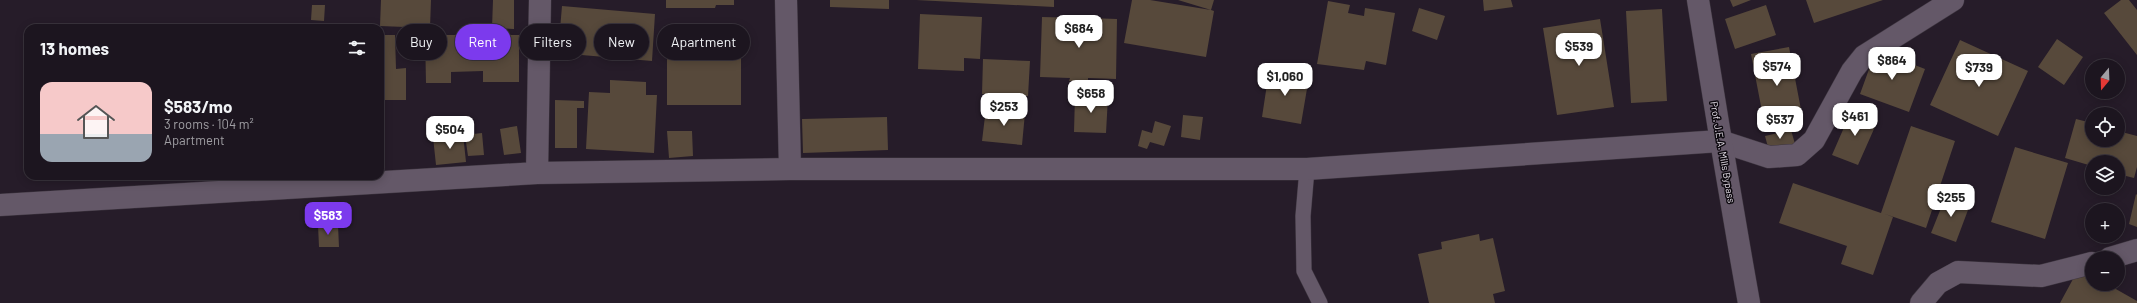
<!DOCTYPE html>
<meta charset="utf-8">
<style>
body{margin:0;font-family:Barlow,sans-serif;background:#251e28;color:#f1f3f6;height:100vh;display:flex;flex-direction:column;font-size:15px;white-space:nowrap}
*{box-sizing:border-box;margin:0}
p{font-size:13px;color:#a09fa4}
.icon{flex:none;width:22px;height:22px;fill:none;stroke:currentColor;stroke-width:2;stroke-linecap:round;stroke-linejoin:round}
.map{position:relative;flex:1;overflow:hidden}
.drawer{position:absolute;left:24px;top:24px;width:360px;height:156px;display:flex;flex-direction:column;background:#1c151f;border-radius:12px;box-shadow:0 2px 10px #0003,0 0 0 1px #3a343d}
.drawer>*{flex:none}
.banner{position:absolute;left:396px;top:24px;width:380px;height:36px;display:flex;gap:8px}
.needle{width:26px;rotate:199deg}
.buttons{position:absolute;left:2085px;top:59px;display:grid;gap:8px}
.buttons a{display:grid;place-items:center;width:40px;height:40px;border-radius:50%;background:#1c151f;box-shadow:0 2px 10px #0003,0 0 0 1px #3a343d;font-size:20px}
.price{position:absolute;translate:-50% -34px;padding:0 9px;border-radius:8px;background:#fff;color:#222;font-size:13px;line-height:26px;filter:drop-shadow(0 1px 2px #0008)}
.price::after{content:'';position:absolute;left:50%;top:24px;width:12px;height:9px;margin-left:-6px;background:inherit;clip-path:polygon(0 0,100% 0,50% 100%)}
.price.active{background:#7c3aed;color:#fff}
ul{padding:0;list-style:none}
li{display:flex;align-items:center;gap:12px;height:100px;padding:0 16px}
li+li{border-top:1px solid #3a343d}
li span{display:grid;place-items:center;flex:none;width:112px;height:80px;border-radius:12px;color:#555}
li>.icon{margin-inline-start:auto}
span .icon{width:48px;height:48px;fill:#fffc;stroke-width:1}
li b{font-size:17px}
h2{display:flex;justify-content:space-between;align-items:center;height:48px;padding:0 16px;font-size:17px}
.tag{padding:0 14px;border-radius:18px;background:#1c151f;box-shadow:0 2px 10px #0003,0 0 0 1px #3a343d;font-size:14px;line-height:36px}
.tag.active{background:#7c3aed;color:#fff}
.map>svg:first-child{display:block}
.building{fill:#57493b}
.lines{fill:none;stroke-linecap:round;stroke-linejoin:round}
.lane-casing{stroke:#3e3640;stroke-width:16}
.street-casing{stroke:#3e3640;stroke-width:23}
.secondary-casing{stroke:#3e3640;stroke-width:23}
.lane{stroke:#645868;stroke-width:15}
.street{stroke:#645868;stroke-width:22}
.secondary{stroke:#645868;stroke-width:22}
.labels{text-anchor:middle;dominant-baseline:central;stroke-width:3;stroke-linejoin:round;paint-order:stroke}
.street-label{font-size:10px;fill:#e5dfe8;stroke:#0c080e}
</style>
<div class="map">
<svg width="2137" height="303" viewBox="0 0 2137 303">
<rect width="100%" height="100%" fill="#261c29"/>
<path class="building" d="M381,0H431L430,28L380,26Z
M493,0H514V29L492,28Z
M666,0H734V5H716L715,8H666Z
M830,0H889V9L830,7Z
M916,0H1054V7Z
M1132,0H1150L1211,10L1178,0H1214L1211,10L1214,11L1206,57L1124,43Z
M1483,0H1511L1513,7L1484,11Z
M1730,0H1751L1733,7Z
M1806,0H1883L1814,23Z
M2121,0H2129L2137,10V55L2104,13Z
M1328,1L1350,5L1348,13L1364,16L1365,8L1395,13L1386,65L1366,61L1364,70L1317,64Z
M312,5H325L324,21L311,20Z
M1766,5L1776,35L1735,49L1725,19Z
M562,6L655,14L652,61L558,53Z
M1419,8L1445,16L1437,40L1412,31Z
M1662,9L1667,101L1631,103L1626,11Z
M920,14L982,17L980,59L964,58V71L918,69Z
M1042,17L1081,18V35L1089,36V18L1117,19L1116,79L1088,78V82L1069,81L1070,78L1040,77Z
M1600,19L1614,107L1557,115L1543,28Z
M380,35H395L396,69L406,68V100H383V121H380Z
M425,35H519V82H483V71L451,72V83H426Z
M667,35H741V105H667Z
M2057,39L2083,57L2064,85L2038,67Z
M1960,40L2028,71L1998,136L1930,105Z
M1789,47L1803,120L1765,127L1751,54Z
M1876,50L1925,69L1909,112L1860,94Z
M983,59L1030,61L1028,96L982,94Z
M1269,71L1309,77L1301,124L1262,117Z
M610,80L646,82V95H657L654,153L586,149L589,92L610,93Z
M1075,95L1108,97L1106,133L1074,132Z
M555,100L584,101V108H577V148H555Z
M986,108L1025,113L1022,145L982,141Z
M1852,109L1878,120L1858,165L1832,155Z
M1183,115L1203,117L1200,140L1181,137Z
M887,117L888,150L803,153L802,119Z
M2076,119L2092,123V140H2118V131L2137,136V167L2134,178L2118,174V162H2092V166L2065,158Z
M1155,121L1171,126L1164,146L1150,142L1147,149L1138,146L1142,130L1152,133Z
M517,126L521,153L504,155L500,129Z
M1911,126L1955,141L1926,228L1885,214L1893,217L1873,275L1841,264L1847,246L1779,223L1793,183L1881,213Z
M1791,130L1795,144L1769,151L1765,136Z
M667,131H692L693,156L669,158Z
M482,133L484,155L468,156L465,135Z
M463,134L466,162L436,165L433,137Z
M2015,147L2068,163L2045,239L1991,222Z
M1947,193L1971,202L1956,242L1931,233Z
M2136,194L2137,195V227L2129,224Z
M318,225H338L339,247H319Z
M1479,234L1480,241L1493,238L1505,291L1493,294L1495,303H1429L1418,254L1442,249L1441,242Z
M2079,268L2092,275V284H2107L2137,301V303H2060Z"/>
<g class="lines">
<g class="lane-casing">
<path id="lane" d="M1307,169L1303,216L1304,271L1320,303"/>
</g>
<g class="street-casing">
<path id="street" d="M786,0L790,169
M537,173L540,0
M0,205L537,173L790,169H1307L1720,141L1769,157L1797,155L1814,140L1852,71L1864,56L1953,0
M2110,258L2137,250
M1921,303L1938,283L1958,272L2041,276L2092,263"/>
</g>
<g class="secondary-casing">
<path id="secondary" d="M1698,0C1714,101 1731,202 1749,303"/>
</g>
<use href="#lane" class="lane"/>
<use href="#street" class="street"/>
<use href="#secondary" class="secondary"/>
</g>
<g class="labels">
<g class="street-label">
<text transform="translate(1723 152) rotate(80)">Prof. J.E.A. Mills Bypass</text>
</g>
</g>
</svg>
<div class="buttons">
<a><svg class="needle" viewBox="-14 -14 28 28"><path d="M0-13l5 13h-10z" fill="#e53935"/><path d="M0 13l5-13h-10z" fill="#a09fa4"/></svg></a>
<a><svg class="icon" aria-label="locate" viewBox="0 0 24 24"><circle cx="12" cy="12" r="6"/><path d="M12 2v4M12 18v4M2 12h4M18 12h4"/></svg></a>
<a><svg class="icon" aria-label="layers" viewBox="0 0 24 24"><path d="M12 4l9 5-9 5-9-5zM3 14l9 5 9-5"/></svg></a>
<a>+</a>
<a>−</a>
</div>
<b class="price" style="left:1079px;top:49px">$684</b>
<b class="price" style="left:1579px;top:67px">$539</b>
<b class="price" style="left:1892px;top:81px">$864</b>
<b class="price" style="left:1777px;top:87px">$574</b>
<b class="price" style="left:1979px;top:88px">$739</b>
<b class="price" style="left:1285px;top:97px">$1,060</b>
<b class="price" style="left:1091px;top:114px">$658</b>
<b class="price" style="left:1004px;top:127px">$253</b>
<b class="price" style="left:1855px;top:137px">$461</b>
<b class="price" style="left:1780px;top:140px">$537</b>
<b class="price" style="left:450px;top:150px">$504</b>
<b class="price" style="left:1951px;top:218px">$255</b>
<b class="price active" style="left:328px;top:236px">$583</b>
<div class="banner">
<a class="tag">Buy</a>
<a class="tag active">Rent</a>
<a class="tag">Filters</a>
<a class="tag">New</a>
<a class="tag">Apartment</a>
</div>
<section class="drawer">
<h2>13 homes<svg class="icon" aria-label="filters" viewBox="0 0 24 24"><path d="M4 7h16M4 17h16"/><circle cx="9" cy="7" r="2"/><circle cx="15" cy="17" r="2"/></svg></h2>
<ul>
<li><span style="background:linear-gradient(#f6c9c9 65%,#9aa5b1 0)"><svg class="icon" aria-label="home" viewBox="0 0 24 24"><path d="M3 11l9-7 9 7M6 9v11h12V9"/></svg></span><div><b>$583/mo</b><p>3 rooms · 104 m²</p><p>Apartment</p></div></li>
</ul>
</section>
</div>
